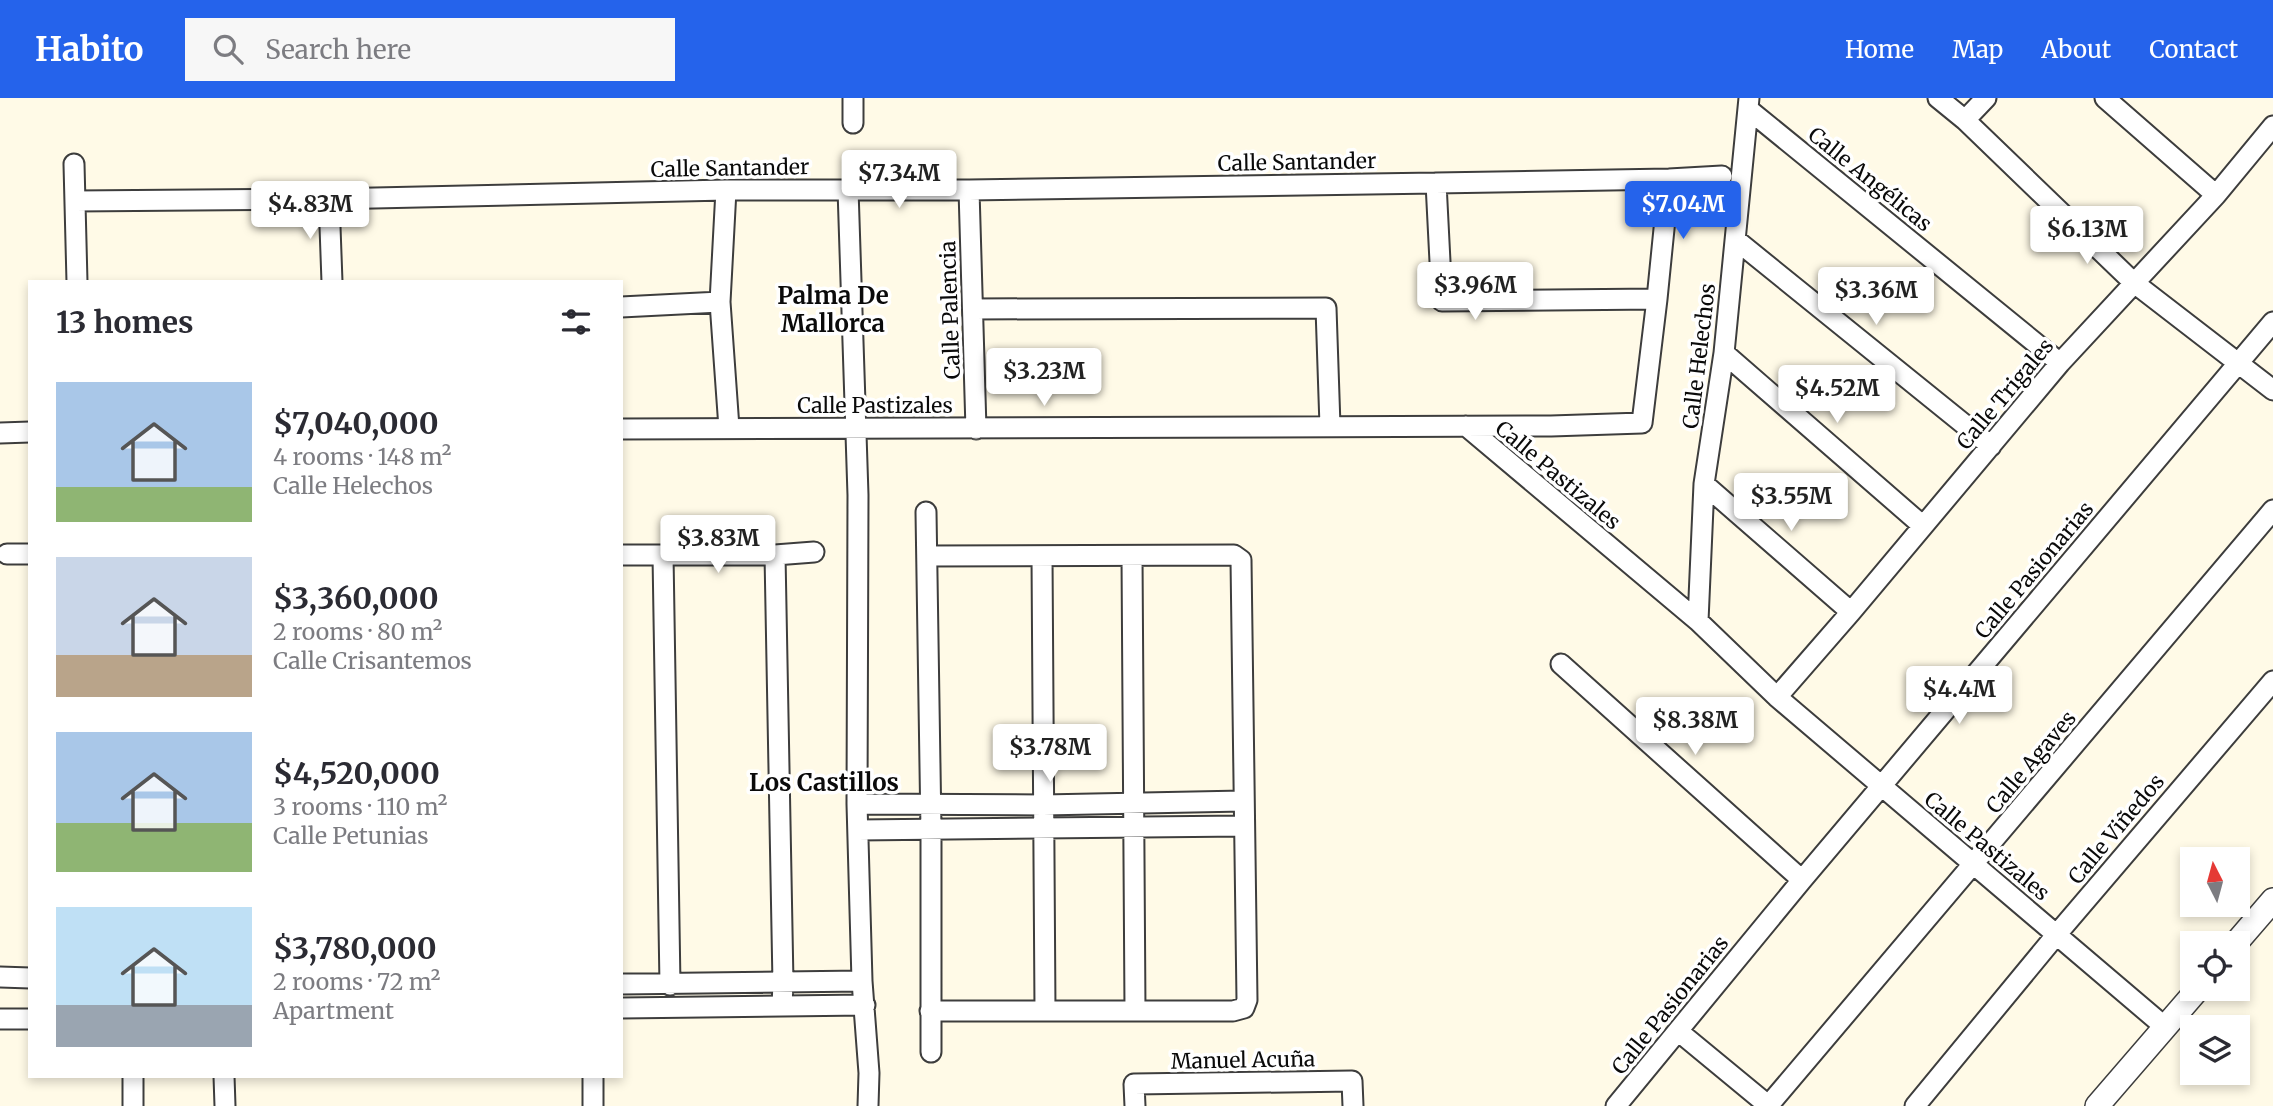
<!DOCTYPE html>
<meta charset="utf-8">
<style>
body{margin:0;font-family:Merriweather,serif;background:#f7f7f7;color:#2b2b33;height:100vh;display:flex;flex-direction:column;font-size:26px;white-space:nowrap}
*{box-sizing:border-box;margin:0}
p{font-size:23px;color:#7c7c81}
.icon{flex:none;width:38px;height:38px;fill:none;stroke:currentColor;stroke-width:2;stroke-linecap:round;stroke-linejoin:round}
.map{position:relative;flex:1;overflow:hidden}
.drawer{position:absolute;left:28px;top:182px;width:595px;height:798px;display:flex;flex-direction:column;background:#fff;border-radius:0px;box-shadow:0 4px 10px #0003}
.drawer>*{flex:none}
.needle{width:46px;rotate:354deg}
.tools{position:absolute;left:2180px;top:749px;display:grid;gap:14px}
.tools a{display:grid;place-items:center;width:70px;height:70px;border-radius:0px;background:#fff;box-shadow:0 4px 10px #0003;font-size:35px}
.price{position:absolute;translate:-50% -60px;padding:0 16px;border-radius:7px;background:#fff;color:#222;font-size:23px;line-height:46px;filter:drop-shadow(0 2px 4px #0008)}
.price::after{content:'';position:absolute;left:50%;top:42px;width:21px;height:16px;margin-left:-10px;background:inherit;clip-path:polygon(0 0,100% 0,50% 100%)}
.price.active{background:#2563eb;color:#fff}
ul{padding:0;list-style:none}
li{display:flex;align-items:center;gap:21px;height:175px;padding:0 28px}
li span{display:grid;place-items:center;flex:none;width:196px;height:140px;border-radius:0px;color:#555}
li>.icon{margin-inline-start:auto}
span .icon{width:84px;height:84px;fill:#fffc;stroke-width:1}
li b{font-size:30px}
h2{display:flex;justify-content:space-between;align-items:center;height:84px;padding:0 28px;font-size:30px}
header{display:flex;align-items:center;gap:42px;box-sizing:border-box;height:98px;padding:0 35px;background:#2563eb;color:#fff}
header strong{font-size:33px}
nav{display:flex;gap:38px;margin-inline-start:auto;font-size:24px}
.search{width:490px;height:63px;background:#f7f7f7;display:flex;align-items:center;gap:18px;box-sizing:border-box;padding:0 24px;border-radius:0px;color:#7c7c81;font-size:26px}
.map>svg:first-child{display:block}
.lines{fill:none;stroke-linecap:round;stroke-linejoin:round}
.minor-casing{stroke:#3d3d3d;stroke-width:23}
.tertiary-casing{stroke:#3d3d3d;stroke-width:26}
.minor{stroke:#fff;stroke-width:19}
.tertiary{stroke:#fff;stroke-width:23}
.labels{text-anchor:middle;dominant-baseline:central;stroke-width:7;stroke-linejoin:round;paint-order:stroke}
.street-label{font-size:21px;fill:#0a0a0a;stroke:#fff}
.quarter-label{font-size:24px;font-weight:bold;fill:#0a0a0a;stroke:#fff}
</style>
<header>
<strong>Habito</strong>
<div class="search"><svg class="icon" aria-label="search" viewBox="0 0 24 24"><circle cx="10" cy="10" r="6"/><path d="M15 15l6 6"/></svg>Search here</div>
<nav><a>Home</a><a>Map</a><a>About</a><a>Contact</a></nav>
</header>
<div class="map">
<svg width="2273" height="1008" viewBox="0 0 2273 1008">
<rect width="100%" height="100%" fill="#fffae7"/>
<g class="lines">
<g class="minor-casing">
<path id="minor" d="M853,0V25
M1938,0L1965,22L2133,184L2273,292
M2105,0L2216,97
M1748,11L2060,265
M1965,22L1986,0
M74,66L77,184
M1436,85L1442,203L1657,201
M848,91L858,397L857,706L862,883L869,975L868,1008
M726,92L720,204L729,330
M969,92L976,331
M329,101L332,184
M75,103L329,101L726,92H969L1436,85L1669,81L1722,78
M1736,142L1991,348
M621,209L720,204
M973,211L1326,210L1330,328
M1724,255L1923,428
M1466,328L1698,523L1777,599L2165,929
M621,331L1551,328L1642,325L1657,201L1669,81
M0,335L30,334
M1704,386L1851,514
M926,414L931,732V954
M7,456H30
M621,457H775L814,454
M663,457L670,887
M775,457L783,885L782,908
M927,458L1234,457L1241,462L1247,902L1244,910L1233,913H930
M1042,458L1045,912
M1132,458L1135,912
M1698,523L1704,386L1724,255L1749,0
M1561,566L1802,782
M1777,599L1851,514L2060,265L2216,97L2273,28
M857,706L1043,707L1243,703
M858,732L1243,728
M0,879L30,880
M621,886L862,883
M621,910L865,907
M0,921H30
M1678,933L1769,1008
M224,978L225,1008
M133,1008V978
M593,1008V978
M1135,1008L1134,986L1352,983L1353,1008
M1616,1008L1802,782L2273,224
M1768,1008L2273,412
M1915,1008L2057,836L2273,583"/>
</g>
<g class="tertiary-casing">
<path id="tertiary" d="M2236,845L2273,802
M2097,1008L2198,891"/>
</g>
<use href="#minor" class="minor"/>
<use href="#tertiary" class="tertiary"/>
</g>
<g class="labels">
<g class="street-label">
<text transform="translate(1297 64) rotate(-1)">Calle Santander</text>
<text transform="translate(730 70) rotate(-1)">Calle Santander</text>
<text transform="translate(1870 81) rotate(39)">Calle Angélicas</text>
<text transform="translate(950 212) rotate(-92)">Calle Palencia</text>
<text transform="translate(1699 258) rotate(-83)">Calle Helechos</text>
<text transform="translate(2005 296) rotate(-50)">Calle Trigales</text>
<text x="875" y="307">Calle Pastizales</text>
<text transform="translate(1558 377) rotate(40)">Calle Pastizales</text>
<text transform="translate(2034 472) rotate(-50)">Calle Pasionarias</text>
<text transform="translate(2031 664) rotate(-50)">Calle Agaves</text>
<text transform="translate(2116 731) rotate(-50)">Calle Viñedos</text>
<text transform="translate(1987 748) rotate(40)">Calle Pastizales</text>
<text transform="translate(1670 907) rotate(-51)">Calle Pasionarias</text>
<text transform="translate(1243 962) rotate(-1)">Manuel Acuña</text>
</g>
<g class="quarter-label">
<text x="833" y="197">Palma De<tspan x="833" dy="28">Mallorca</tspan></text>
<text x="824" y="684">Los Castillos</text>
</g>
</g>
</svg>
<div class="tools">
<a><svg class="needle" viewBox="-14 -14 28 28"><path d="M0-13l5 13h-10z" fill="#e53935"/><path d="M0 13l5-13h-10z" fill="#7c7c81"/></svg></a>
<a><svg class="icon" aria-label="locate" viewBox="0 0 24 24"><circle cx="12" cy="12" r="6"/><path d="M12 2v4M12 18v4M2 12h4M18 12h4"/></svg></a>
<a><svg class="icon" aria-label="layers" viewBox="0 0 24 24"><path d="M12 4l9 5-9 5-9-5zM3 14l9 5 9-5"/></svg></a>
</div>
<b class="price" style="left:899px;top:112px">$7.34M</b>
<b class="price" style="left:310px;top:143px">$4.83M</b>
<b class="price active" style="left:1683px;top:143px">$7.04M</b>
<b class="price" style="left:2087px;top:168px">$6.13M</b>
<b class="price" style="left:1475px;top:224px">$3.96M</b>
<b class="price" style="left:1876px;top:229px">$3.36M</b>
<b class="price" style="left:1044px;top:310px">$3.23M</b>
<b class="price" style="left:1837px;top:327px">$4.52M</b>
<b class="price" style="left:1791px;top:435px">$3.55M</b>
<b class="price" style="left:718px;top:477px">$3.83M</b>
<b class="price" style="left:1959px;top:628px">$4.4M</b>
<b class="price" style="left:1695px;top:659px">$8.38M</b>
<b class="price" style="left:1050px;top:686px">$3.78M</b>
<section class="drawer">
<h2>13 homes<svg class="icon" aria-label="filters" viewBox="0 0 24 24"><path d="M4 7h16M4 17h16"/><circle cx="9" cy="7" r="2"/><circle cx="15" cy="17" r="2"/></svg></h2>
<ul>
<li><span style="background:linear-gradient(#a9c7e8 75%,#8fb573 0)"><svg class="icon" aria-label="home" viewBox="0 0 24 24"><path d="M3 11l9-7 9 7M6 9v11h12V9"/></svg></span><div><b>$7,040,000</b><p>4 rooms · 148 m²</p><p>Calle Helechos</p></div></li>
<li><span style="background:linear-gradient(#c9d6e8 70%,#b9a48a 0)"><svg class="icon" aria-label="home" viewBox="0 0 24 24"><path d="M3 11l9-7 9 7M6 9v11h12V9"/></svg></span><div><b>$3,360,000</b><p>2 rooms · 80 m²</p><p>Calle Crisantemos</p></div></li>
<li><span style="background:linear-gradient(#a9c7e8 65%,#8fb573 0)"><svg class="icon" aria-label="home" viewBox="0 0 24 24"><path d="M3 11l9-7 9 7M6 9v11h12V9"/></svg></span><div><b>$4,520,000</b><p>3 rooms · 110 m²</p><p>Calle Petunias</p></div></li>
<li><span style="background:linear-gradient(#bfe0f5 70%,#9aa5b1 0)"><svg class="icon" aria-label="home" viewBox="0 0 24 24"><path d="M3 11l9-7 9 7M6 9v11h12V9"/></svg></span><div><b>$3,780,000</b><p>2 rooms · 72 m²</p><p>Apartment</p></div></li>
</ul>
</section>
</div>
